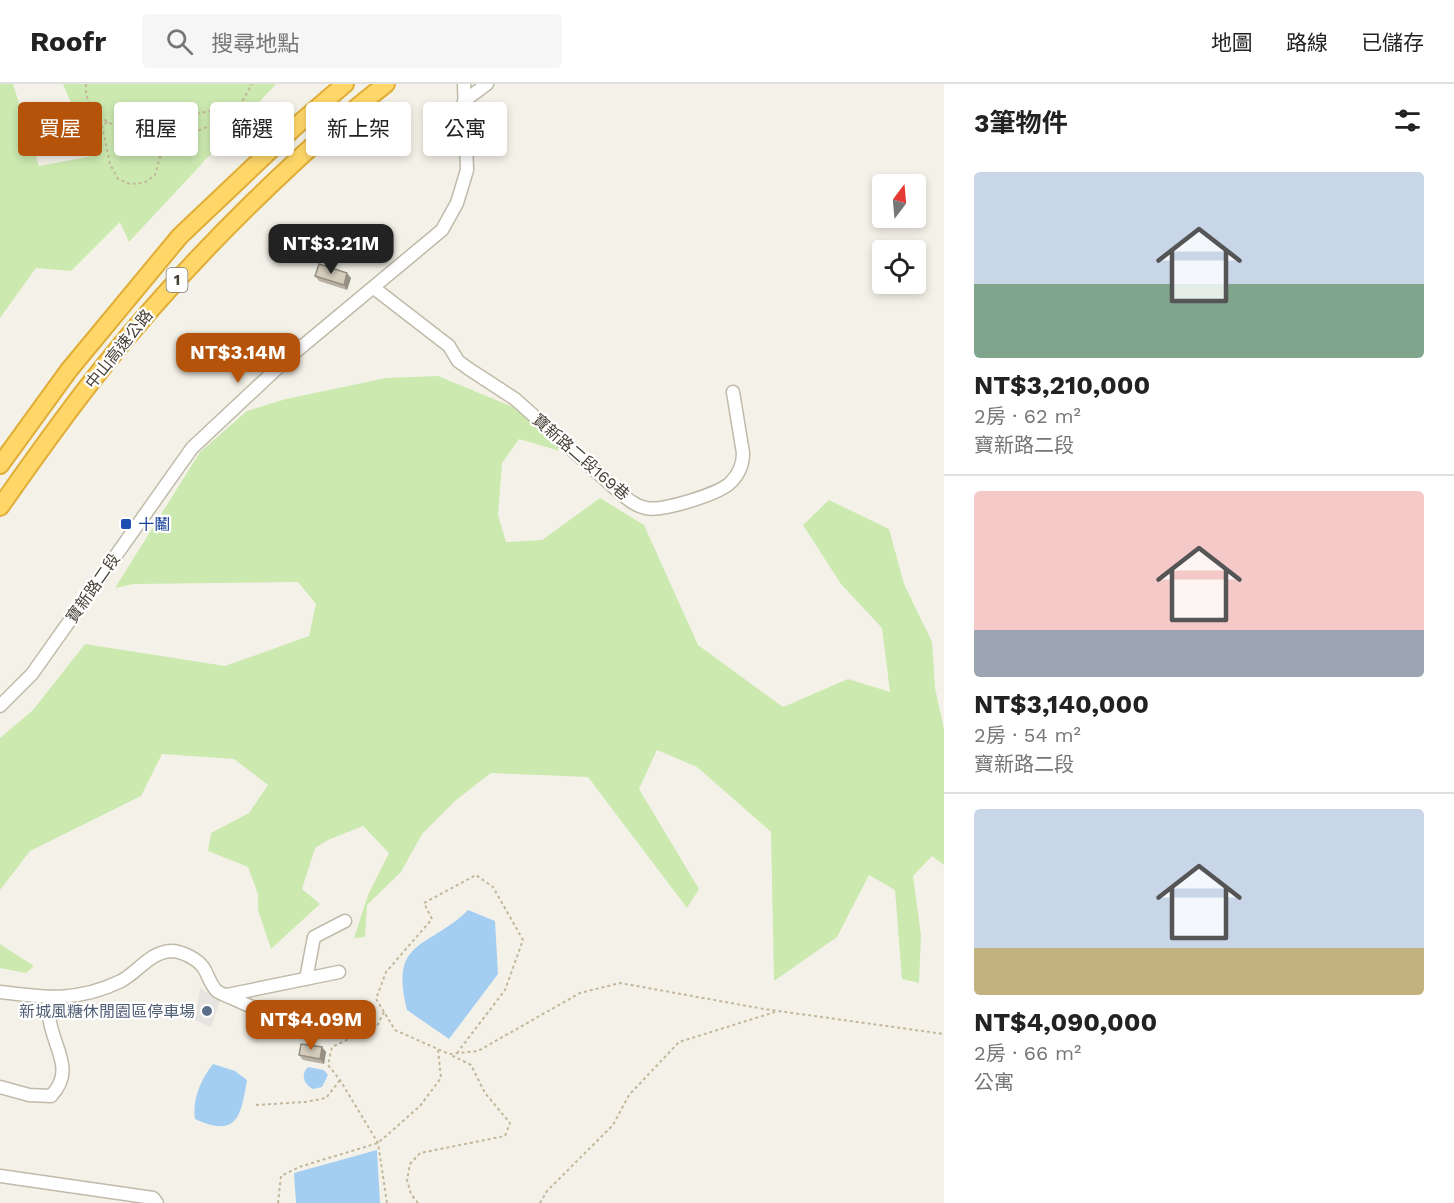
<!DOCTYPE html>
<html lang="zh-TW">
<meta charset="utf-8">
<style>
body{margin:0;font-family:"Work Sans","Noto Sans TC",sans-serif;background:#f6f6f6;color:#222;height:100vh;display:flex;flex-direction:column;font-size:22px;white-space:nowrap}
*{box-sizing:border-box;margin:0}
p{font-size:20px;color:#767676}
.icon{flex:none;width:33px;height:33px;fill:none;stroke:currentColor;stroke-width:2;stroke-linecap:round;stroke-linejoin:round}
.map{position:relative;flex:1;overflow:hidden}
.panel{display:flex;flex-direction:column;background:#fff;width:510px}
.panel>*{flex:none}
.hud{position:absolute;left:18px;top:18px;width:570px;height:54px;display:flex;gap:12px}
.needle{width:39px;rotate:16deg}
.fabs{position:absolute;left:872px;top:90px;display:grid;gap:12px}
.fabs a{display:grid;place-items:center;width:54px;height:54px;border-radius:6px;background:#fff;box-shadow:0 3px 9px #0003;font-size:30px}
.price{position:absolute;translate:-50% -51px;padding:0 14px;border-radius:12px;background:#b45309;color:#fff;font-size:20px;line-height:39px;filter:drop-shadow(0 2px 3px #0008)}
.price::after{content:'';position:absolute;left:50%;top:36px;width:18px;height:14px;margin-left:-9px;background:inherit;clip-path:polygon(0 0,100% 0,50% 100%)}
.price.active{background:#222;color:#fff}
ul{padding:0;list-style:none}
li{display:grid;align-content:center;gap:12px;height:318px;padding:0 30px}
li+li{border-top:2px solid #e0e0e0}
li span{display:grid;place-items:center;height:186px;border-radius:6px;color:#555}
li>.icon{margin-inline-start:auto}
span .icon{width:108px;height:108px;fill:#fffc;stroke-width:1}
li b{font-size:26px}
h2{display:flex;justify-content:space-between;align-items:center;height:72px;padding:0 30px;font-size:26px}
.pill{padding:0 21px;border-radius:6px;background:#fff;box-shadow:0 3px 9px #0003;font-size:21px;line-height:54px}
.pill.active{background:#b45309;color:#fff}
header{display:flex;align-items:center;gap:36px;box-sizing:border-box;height:84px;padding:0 30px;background:#fff;border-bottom:2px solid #e0e0e0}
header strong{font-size:28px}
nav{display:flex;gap:33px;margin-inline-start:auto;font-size:21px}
.search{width:420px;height:54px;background:#f6f6f6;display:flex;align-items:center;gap:15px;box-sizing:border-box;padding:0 21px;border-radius:6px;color:#767676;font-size:22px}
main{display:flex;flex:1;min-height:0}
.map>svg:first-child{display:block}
.green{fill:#cce9b0}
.parking{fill:#e6e4e0}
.water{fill:#a4cdf2}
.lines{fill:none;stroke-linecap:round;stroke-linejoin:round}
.minor-casing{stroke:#c0baaa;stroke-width:15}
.highway-casing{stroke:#e0ad36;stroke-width:20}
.path{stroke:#c2b79b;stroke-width:2;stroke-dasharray:3 3;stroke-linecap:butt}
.minor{stroke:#fff;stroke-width:12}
.highway{stroke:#ffd769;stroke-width:16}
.wall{fill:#b8b1a3}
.shaded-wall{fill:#969084}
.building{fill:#d6cebd;stroke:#969084;stroke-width:1.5}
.transit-dot{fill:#1a4fb4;stroke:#fff;stroke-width:2}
.service-dot{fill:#5c6f8a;stroke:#fff;stroke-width:2}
.labels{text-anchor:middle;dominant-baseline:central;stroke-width:4.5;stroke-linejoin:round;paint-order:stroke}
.shield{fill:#fff;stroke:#7f7b73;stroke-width:1.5}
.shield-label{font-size:15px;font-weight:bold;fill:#484237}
.street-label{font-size:16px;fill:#484237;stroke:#fff}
.transit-label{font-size:16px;fill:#164399;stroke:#fff;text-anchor:start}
.service-label{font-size:16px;fill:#4e5e75;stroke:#fff;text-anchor:end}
</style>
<header>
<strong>Roofr</strong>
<div class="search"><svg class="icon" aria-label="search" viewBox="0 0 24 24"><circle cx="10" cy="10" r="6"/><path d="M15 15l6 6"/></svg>搜尋地點</div>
<nav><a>地圖</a><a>路線</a><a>已儲存</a></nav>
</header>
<main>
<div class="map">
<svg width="944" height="1119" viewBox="0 0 944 1119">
<rect width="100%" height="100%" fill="#f4f2e8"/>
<path class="green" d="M0,0H13L39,82L93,72L63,0H276L129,158L120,138L71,187L36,184L0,234Z
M438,292L523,327L577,372L519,355L502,379L498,431L506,458L542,456L600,414L644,441L698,561L783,623L848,595L890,608L882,544L841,500L803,441L829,416L889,445L904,500L932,558L935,604L944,645V781L932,772L913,792L921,851L919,899L902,895L895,806L869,791L837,853L774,897L771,748L697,683L657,666L639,705L699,805L687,824L588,693L491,689L456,716L422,750L401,788L367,821L365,853L354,854L368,811L389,769L363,742L328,756L315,764L302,805L320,820L271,865L258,826V810L248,783L208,767L211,749L249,729L268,701L234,675L162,670L141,712L30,767L0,806V654L33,626L85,560L225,582L309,552L316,520L298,498L134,500L115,504L200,368L247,327L286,315L386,294Z
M0,860L34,882L26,889L0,884Z"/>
<path class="parking" d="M200,904L220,917L211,943L195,936Z"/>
<path class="water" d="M468,826L495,837L498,890L449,955L407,926C389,854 429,865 468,826Z
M213,980L235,987L247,996C241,1031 238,1055 195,1035C192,1016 201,995 213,980Z
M308,983L324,986L328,991L322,1003L313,1005C304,1000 300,991 308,983Z
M377,1066L380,1119H296L294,1089Z"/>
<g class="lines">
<g class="minor-casing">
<path id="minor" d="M464,17L487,0
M374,204L449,262L458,277L469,285L515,315L618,407C626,414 635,422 646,424C661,428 720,410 731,398C739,390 743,380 743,369L733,308
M0,622L32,590L192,364L287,275L442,146L457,119L467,86L464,0
M306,895L314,853L345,837
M0,908C45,914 78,918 121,897C138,888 150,868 171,867C182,867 197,875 203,883C208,890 210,901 217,907C221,910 228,912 234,915C272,934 303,935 345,933
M227,911L339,888
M0,1003L29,1011L51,1012C75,987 55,966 50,938C49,930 49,922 48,914
M0,1092L153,1114L157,1119"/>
</g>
<g class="highway-casing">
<path id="highway" d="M0,381L69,286L180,152L296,42L345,0
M0,423C33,376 67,328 103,283C149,225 200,170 253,118C296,76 339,36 386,0"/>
</g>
<path class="path" d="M86,0C84,23 101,35 119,44L233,23L243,16L252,0
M107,38L102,42L110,80L118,95L130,100L144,99L155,91L162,66L177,52
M450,44L452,24L454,23
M122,45C135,49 150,53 164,53C183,54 222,41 233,24
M384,928L377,942L332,963L328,981L340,996L378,1059L387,1119
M314,964L316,943
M457,969L505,906L523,856L493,803L476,791L424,819L432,835L386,888L376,915L395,946L449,970L478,967L580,909L620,899L764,925L944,950
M256,1021L305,1018L326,1014L340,996
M278,1119L281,1092L299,1083L378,1059L420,1022L441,994L438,966
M418,1119L411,1110L407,1096L410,1080L420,1069L505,1052L510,1039L485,1009L471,981L451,971
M540,1119L547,1107L613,1041L629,1011L679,958L775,928"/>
<use href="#minor" class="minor"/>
<use href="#highway" class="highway"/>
</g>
<path class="wall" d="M450,44L449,52L439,51L437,48Z
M315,192L351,194L347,206L319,197Z
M322,963L326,968L324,980L303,976L299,971Z"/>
<path class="shaded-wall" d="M448,41L450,44L449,52L447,50Z
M347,189L351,194L347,206L344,201Z
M322,963L326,968L324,980L320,975Z"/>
<path class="building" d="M438,40L448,41L447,50L437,48Z
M319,180L347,189L344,201L315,192Z
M301,960L322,963L320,975L299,971Z"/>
<rect class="transit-dot" x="120" y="434" width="12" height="12" rx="3"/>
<circle class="service-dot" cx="207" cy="927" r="6"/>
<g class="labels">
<rect class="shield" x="166.5" y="184" width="21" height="24" rx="4.5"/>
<g class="shield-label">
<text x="177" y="196">1</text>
</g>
<g class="street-label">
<text transform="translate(119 265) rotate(-51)">中山高速公路</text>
<text transform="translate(581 373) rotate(41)">寶新路二段169巷</text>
<text transform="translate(93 504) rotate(-55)">寶新路二段</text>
</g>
<g class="transit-label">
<text x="138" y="440">十鬮</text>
</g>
<g class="service-label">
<text x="195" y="927">新城風糖休閒園區停車場</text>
</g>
</g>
</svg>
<div class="fabs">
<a><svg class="needle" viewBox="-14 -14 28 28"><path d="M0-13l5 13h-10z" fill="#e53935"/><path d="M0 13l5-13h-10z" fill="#767676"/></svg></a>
<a><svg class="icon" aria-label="locate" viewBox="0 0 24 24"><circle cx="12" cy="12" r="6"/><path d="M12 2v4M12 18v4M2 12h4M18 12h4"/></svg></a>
</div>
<b class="price active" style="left:331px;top:191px">NT$3.21M</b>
<b class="price" style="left:238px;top:300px">NT$3.14M</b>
<b class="price" style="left:311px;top:967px">NT$4.09M</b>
<div class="hud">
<a class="pill active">買屋</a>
<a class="pill">租屋</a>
<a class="pill">篩選</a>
<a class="pill">新上架</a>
<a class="pill">公寓</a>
</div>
</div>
<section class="panel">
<h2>3筆物件<svg class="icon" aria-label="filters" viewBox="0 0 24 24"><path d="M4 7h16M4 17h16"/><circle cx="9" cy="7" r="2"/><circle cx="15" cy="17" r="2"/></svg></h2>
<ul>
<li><span style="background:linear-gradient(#c9d6e8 60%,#7fa58c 0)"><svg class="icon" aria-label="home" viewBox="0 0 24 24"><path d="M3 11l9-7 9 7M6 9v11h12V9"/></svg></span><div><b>NT$3,210,000</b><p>2房 · 62 m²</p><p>寶新路二段</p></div></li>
<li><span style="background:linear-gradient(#f6c9c9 75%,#9aa5b1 0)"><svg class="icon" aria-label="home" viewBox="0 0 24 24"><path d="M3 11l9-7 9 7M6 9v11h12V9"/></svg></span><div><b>NT$3,140,000</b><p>2房 · 54 m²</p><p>寶新路二段</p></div></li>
<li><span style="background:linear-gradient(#c9d6e8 75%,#c2b280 0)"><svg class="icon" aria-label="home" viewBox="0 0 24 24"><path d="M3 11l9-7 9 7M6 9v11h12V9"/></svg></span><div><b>NT$4,090,000</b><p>2房 · 66 m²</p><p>公寓</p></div></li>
</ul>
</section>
</main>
